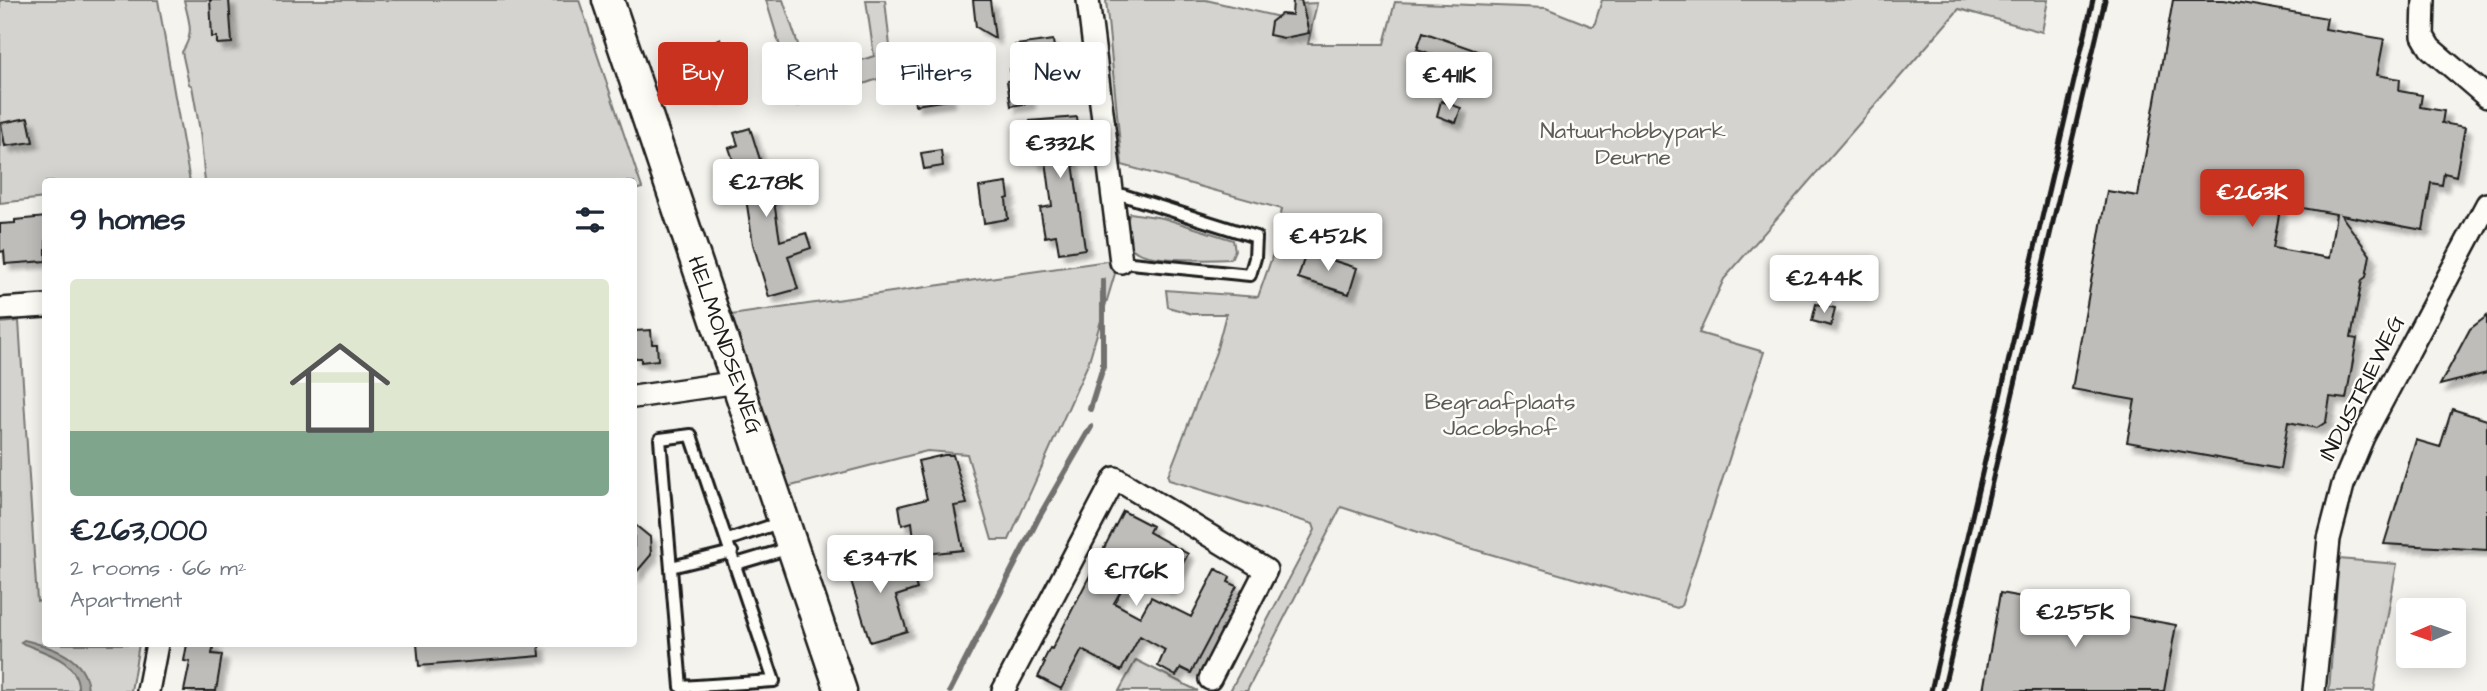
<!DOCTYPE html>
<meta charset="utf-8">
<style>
body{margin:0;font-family:"Architects Daughter",sans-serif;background:#f2f2f3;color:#1f2937;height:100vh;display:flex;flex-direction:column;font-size:26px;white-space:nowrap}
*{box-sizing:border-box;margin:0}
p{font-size:23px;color:#747a83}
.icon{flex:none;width:38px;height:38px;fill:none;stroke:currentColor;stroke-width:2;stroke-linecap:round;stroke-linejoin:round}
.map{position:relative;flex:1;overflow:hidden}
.drawer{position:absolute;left:42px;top:178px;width:595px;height:469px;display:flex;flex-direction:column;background:#fff;border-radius:7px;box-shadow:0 4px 18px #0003}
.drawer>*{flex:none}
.banner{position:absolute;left:658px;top:42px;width:665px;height:63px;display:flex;gap:14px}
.needle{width:46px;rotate:268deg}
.buttons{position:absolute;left:2396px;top:598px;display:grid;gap:14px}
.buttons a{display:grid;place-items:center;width:70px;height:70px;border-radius:7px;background:#fff;box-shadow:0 4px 18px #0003;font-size:35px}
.price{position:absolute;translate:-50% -60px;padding:0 16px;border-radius:7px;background:#fff;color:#222;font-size:23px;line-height:46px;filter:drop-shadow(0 2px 4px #0008)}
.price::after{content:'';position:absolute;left:50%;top:42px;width:21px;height:16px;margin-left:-10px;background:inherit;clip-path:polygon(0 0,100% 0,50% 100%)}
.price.current{background:#c8321e;color:#fff}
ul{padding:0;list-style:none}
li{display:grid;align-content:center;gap:14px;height:371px;padding:0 28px}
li+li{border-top:2px solid #e0e1e3}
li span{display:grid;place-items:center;height:217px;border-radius:7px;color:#555}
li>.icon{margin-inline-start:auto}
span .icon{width:126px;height:126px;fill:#fffc;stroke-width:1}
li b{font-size:30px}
h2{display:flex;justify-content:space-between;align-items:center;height:84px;padding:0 28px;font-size:30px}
.chip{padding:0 24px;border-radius:7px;background:#fff;box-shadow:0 4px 18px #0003;font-size:24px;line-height:63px}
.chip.current{background:#c8321e;color:#fff}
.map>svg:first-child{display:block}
.green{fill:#d4d3cf;stroke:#787876;stroke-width:2}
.water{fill:#abaaa6;stroke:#72716f;stroke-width:2}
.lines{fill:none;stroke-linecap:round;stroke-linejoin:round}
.stream{stroke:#72716f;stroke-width:6}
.building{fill:#bebdba;stroke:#1c1c1c;stroke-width:2;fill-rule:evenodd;filter:url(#shadow)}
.lane-casing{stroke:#1c1c1c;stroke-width:16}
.street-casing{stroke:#1c1c1c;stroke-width:26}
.secondary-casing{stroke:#1c1c1c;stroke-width:35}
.lane{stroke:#fdfcf7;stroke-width:10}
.street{stroke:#fdfcf7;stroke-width:21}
.secondary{stroke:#fdfcf7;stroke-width:30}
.rail{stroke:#1c1c1c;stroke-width:5}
.labels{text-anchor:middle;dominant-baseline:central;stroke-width:5;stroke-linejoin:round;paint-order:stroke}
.park-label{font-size:23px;fill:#5c5c5b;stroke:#fdfcf7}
.street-label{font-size:23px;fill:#1c1c1c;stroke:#fdfcf7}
</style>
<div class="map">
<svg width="2487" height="691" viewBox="0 0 2487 691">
<defs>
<filter id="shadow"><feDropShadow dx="6" dy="6" stdDeviation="2" flood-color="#0004"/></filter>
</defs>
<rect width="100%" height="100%" fill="#f4f3ee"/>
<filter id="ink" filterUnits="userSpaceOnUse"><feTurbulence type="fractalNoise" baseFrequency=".0143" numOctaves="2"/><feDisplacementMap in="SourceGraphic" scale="14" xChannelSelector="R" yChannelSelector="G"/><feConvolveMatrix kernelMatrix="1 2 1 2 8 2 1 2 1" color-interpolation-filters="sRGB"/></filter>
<g filter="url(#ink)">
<path class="green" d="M0,0H158L190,182H46L45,198L0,203Z
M184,0H579L642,188L634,190V182H205L200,131L192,86L189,84L182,52C195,32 189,22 184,0Z
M766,0H783L808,74L811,77L874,56L866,0H885L893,74L798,106Z
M1106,0H1206L1292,20L1298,4L1317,3L1308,44H1384L1395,2L1546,8L1591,26H1594L1602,0H2048L2042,32L1959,9L1724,279L1699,333L1764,352L1681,606L1677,608L1452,543L1341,507L1247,691H1230L1315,530L1313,524L1169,480L1168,476L1216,352L1226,314H1192L1168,307L1166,290L1258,297L1271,260L1282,209L1122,165Z
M1130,213L1163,218L1233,240L1235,250L1231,259C1212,260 1153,261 1137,252C1122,244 1124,226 1130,213Z
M1114,260L1116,270L1088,364L1009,540H992L967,454L927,451L787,487L731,315Z
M19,321L37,601L45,602L46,644H139L131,691H0V323Z
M2339,559L2397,564L2374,691H2329Z
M1136,660L1198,691H1119Z"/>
<path class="water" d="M24,640C52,647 87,657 88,691H78C80,661 47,653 24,644L21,642Z"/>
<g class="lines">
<path class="stream" d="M1090,409L1103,367V281
M950,691L1039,517L1091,427"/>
</g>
<path class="building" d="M210,0H229L232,43L217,44V37H212Z
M973,0H990L995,38L976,27Z
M1293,0H1301L1309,33L1284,38L1269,35L1271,22L1281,14L1292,15Z
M2173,0H2224L2327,18L2325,29L2384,39L2377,75L2400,79L2399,91L2422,95L2420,107L2444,111L2442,123L2465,127L2456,176L2444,173L2442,185L2431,183L2423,230L2341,215L2370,255L2366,277L2362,280L2351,338L2357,339L2346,399L2330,397L2326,422L2317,428L2288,422L2280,469L2127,442L2135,400L2072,389L2107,191L2138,196ZM2281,204L2336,214L2329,258L2273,248Z
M1423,32L1483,53L1477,70L1417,49Z
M720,39L736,90L710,98L693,48Z
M1053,40L1056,63L1061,62L1064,86L1028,91L1029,103L1011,106L1007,81L1012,80L1010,69L1018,68L1015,45Z
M945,77L949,100L915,105L912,82Z
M1441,101L1461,108L1456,123L1437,116Z
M1077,117L1082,155L1072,156L1085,249L1059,253L1056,235L1045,237L1040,208L1052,206L1046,161L1035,163L1030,121Z
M28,118L33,142L5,146L1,123Z
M750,128L764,172L768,170L776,194L773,195L780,241L806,233L811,248L788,256L798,289L769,297L753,244L743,179L740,180L729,148L738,145L734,133Z
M941,150L943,166L924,169L921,153Z
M1007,183L1009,198L1006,199L1008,219L984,223L979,187Z
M46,217V261L5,264L4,251L0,252V224L15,223V220Z
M1306,252L1357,268L1349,294L1298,278Z
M1816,304L1835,308L1831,326L1812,321Z
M2487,316V373L2440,385L2470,329Z
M651,330L652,344H657L658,360L641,362V358H634V331Z
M2452,409L2487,420V550L2384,544L2416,440L2440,447Z
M944,455H953L967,504L954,506L963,550L916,555L912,522L902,525L899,506L927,499L918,461Z
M1123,511L1152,526L1149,532L1188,554L1169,589L1133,569L1114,603L1140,617L1151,597L1191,617L1216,569L1230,577L1228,582L1237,586L1191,673L1181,668L1176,676L1158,666L1165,650L1140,636L1121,671L1082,650L1061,689L1038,677L1045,663L1043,662L1050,648L1052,649Z
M634,524L650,537L651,555L634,575Z
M869,550L876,573L908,562L917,589L896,596L907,631L870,642L844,558Z
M2000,593L2176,625L2164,691H1983Z
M187,644H214L212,654L222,655L216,691H184L190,662L184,661Z
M417,644H539L540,656L419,666Z"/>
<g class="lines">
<g class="lane-casing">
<path id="lane" d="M1113,192L1256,237L1255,258L1250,275L1121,262
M691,435L774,681L681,687L660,439Z
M728,540L782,522
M736,564L790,548
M671,567L732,552"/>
</g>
<g class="street-casing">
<path id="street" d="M1088,0L1121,262
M2424,0L2423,36L2430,48L2487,97
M0,309L46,306
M634,397L738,382
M148,691L157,644
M1003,691L1115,478L1266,570L1210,679
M2314,691L2329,539L2343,485L2363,437L2487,204"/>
</g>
<g class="secondary-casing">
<path id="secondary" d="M608,0L841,691"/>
</g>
<use href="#lane" class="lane"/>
<use href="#street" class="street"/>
<use href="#secondary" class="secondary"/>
<path class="rail" d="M1931,691L2093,0
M1943,691L2105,0"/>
</g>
</g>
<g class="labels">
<g class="park-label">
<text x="1633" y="131">Natuurhobbypark<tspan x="1633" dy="26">Deurne</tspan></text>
<text x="1500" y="402">Begraafplaats<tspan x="1500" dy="26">Jacobshof</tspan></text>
</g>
<g class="street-label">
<text transform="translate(725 345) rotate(71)">HELMONDSEWEG</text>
<text transform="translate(2362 388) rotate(-63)">INDUSTRIEWEG</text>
</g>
</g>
</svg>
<div class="buttons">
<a><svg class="needle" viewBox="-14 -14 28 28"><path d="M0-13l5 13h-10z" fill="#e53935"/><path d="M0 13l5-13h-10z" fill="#747a83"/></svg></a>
</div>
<b class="price" style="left:1449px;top:112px">€411K</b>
<b class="price" style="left:1060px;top:180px">€332K</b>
<b class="price" style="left:766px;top:219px">€278K</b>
<b class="price current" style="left:2252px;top:229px">€263K</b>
<b class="price" style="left:1328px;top:273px">€452K</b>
<b class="price" style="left:1824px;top:315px">€244K</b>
<b class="price" style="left:880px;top:595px">€347K</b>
<b class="price" style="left:1136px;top:608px">€176K</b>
<b class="price" style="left:2075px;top:649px">€255K</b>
<div class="banner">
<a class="chip current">Buy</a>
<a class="chip">Rent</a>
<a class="chip">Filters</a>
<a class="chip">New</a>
</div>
<section class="drawer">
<h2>9 homes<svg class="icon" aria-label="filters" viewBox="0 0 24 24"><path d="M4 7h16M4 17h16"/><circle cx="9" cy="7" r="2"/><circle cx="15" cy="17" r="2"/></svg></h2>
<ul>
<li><span style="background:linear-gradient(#dfe7d0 70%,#7fa58c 0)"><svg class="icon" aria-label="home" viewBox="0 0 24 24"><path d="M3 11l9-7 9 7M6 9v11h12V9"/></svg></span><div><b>€263,000</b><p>2 rooms · 66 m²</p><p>Apartment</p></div></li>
</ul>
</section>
</div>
